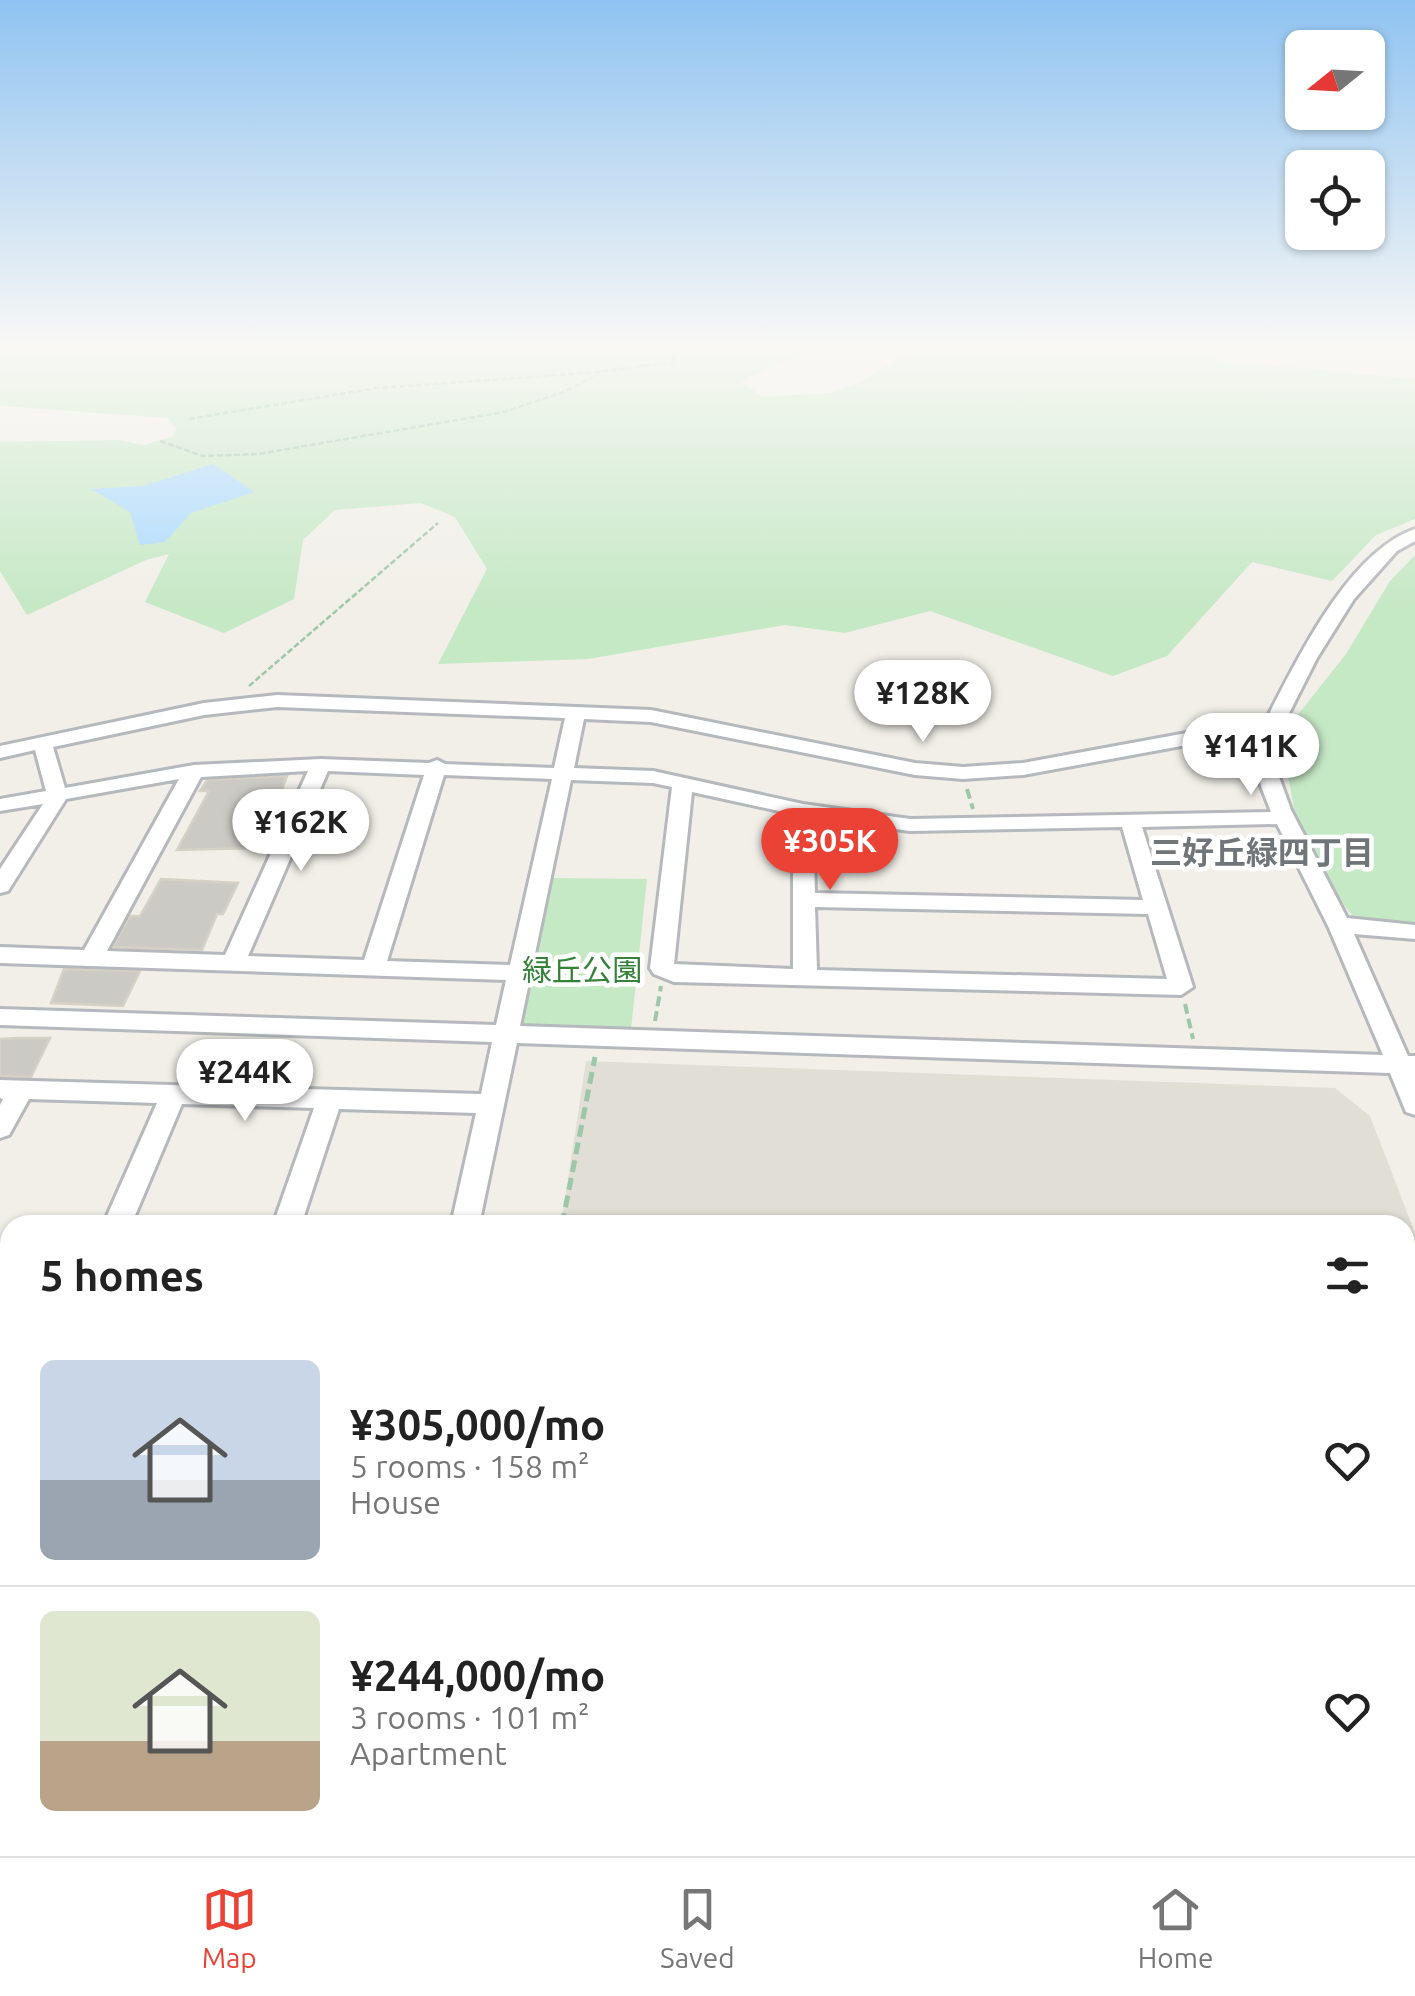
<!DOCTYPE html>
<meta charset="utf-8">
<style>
body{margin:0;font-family:Ubuntu,"Noto Sans JP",sans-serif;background:#f6f6f6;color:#222;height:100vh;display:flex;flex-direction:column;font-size:38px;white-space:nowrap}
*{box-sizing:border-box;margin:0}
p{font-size:32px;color:#767676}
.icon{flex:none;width:55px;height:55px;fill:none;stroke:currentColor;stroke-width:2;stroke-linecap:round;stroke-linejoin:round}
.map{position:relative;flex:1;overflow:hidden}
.panel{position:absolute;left:0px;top:1215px;width:1415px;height:642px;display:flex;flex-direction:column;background:#fff;border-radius:30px 30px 0 0;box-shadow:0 2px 8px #0004}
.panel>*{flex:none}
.needle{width:65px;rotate:252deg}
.fabs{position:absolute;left:1285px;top:30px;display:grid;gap:20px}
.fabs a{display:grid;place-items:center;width:100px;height:100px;border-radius:15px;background:#fff;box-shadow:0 2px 8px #0004;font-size:50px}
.price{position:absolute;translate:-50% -85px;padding:0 22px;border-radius:35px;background:#fff;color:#222;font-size:32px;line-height:65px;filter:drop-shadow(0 2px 5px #0008)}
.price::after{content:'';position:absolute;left:50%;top:60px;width:30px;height:22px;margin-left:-15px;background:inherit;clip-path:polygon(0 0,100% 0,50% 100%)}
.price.selected{background:#ea4335;color:#fff}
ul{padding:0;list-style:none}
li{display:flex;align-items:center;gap:30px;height:250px;padding:0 40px}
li+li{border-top:2px solid #e0e0e0}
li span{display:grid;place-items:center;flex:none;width:280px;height:200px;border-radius:15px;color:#555}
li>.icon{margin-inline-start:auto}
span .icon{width:120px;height:120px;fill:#fffc;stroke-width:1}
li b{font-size:42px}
h2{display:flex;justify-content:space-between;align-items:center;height:120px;padding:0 40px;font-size:42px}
.tabs{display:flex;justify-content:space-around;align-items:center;height:140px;border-top:2px solid #e0e0e0;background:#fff;font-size:28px;color:#767676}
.tabs a{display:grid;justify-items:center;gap:5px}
.tabs .selected{color:#ea4335}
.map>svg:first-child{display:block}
.education{fill:#e1ded6}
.green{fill:#c5e8c5}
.water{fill:#aadaff}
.building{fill:#cccac5;stroke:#d6d1c6;stroke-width:2.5}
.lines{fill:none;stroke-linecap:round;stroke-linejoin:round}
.minor-casing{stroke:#b5b8bc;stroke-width:6}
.path-far3{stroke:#9cc7a9;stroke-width:2.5;stroke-dasharray:6 2.5;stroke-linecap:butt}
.path-far2{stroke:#9cc7a9;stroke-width:4;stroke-dasharray:10 5;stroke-linecap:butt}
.path-far1{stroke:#9cc7a9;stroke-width:5;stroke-dasharray:12 6;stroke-linecap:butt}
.path{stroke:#9cc7a9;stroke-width:6;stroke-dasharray:15 8;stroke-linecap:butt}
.minor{fill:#fff;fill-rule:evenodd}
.labels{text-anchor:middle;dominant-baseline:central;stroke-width:9;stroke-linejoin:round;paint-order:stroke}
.park-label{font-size:30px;fill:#348238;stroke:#fff}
.neighbourhood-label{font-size:32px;font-weight:bold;fill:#70757a;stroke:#fff}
</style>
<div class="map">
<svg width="1415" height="1856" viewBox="0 0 1415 1856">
<rect width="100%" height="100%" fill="#f1efe8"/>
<path class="education" d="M586,1061L1335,1088L1370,1116L1415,1233V1490H1405V1225H561Z"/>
<path class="green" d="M0,347H814L741,382L763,397L830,393L861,382L917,347H1206L1215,360L1415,379V519L1376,535L1332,581L1252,562L1167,656L1113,676L930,611L845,633L785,625L588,659L438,664L487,569L455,517L421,503L335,510L303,540L294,599L224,633L145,602L169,554L146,560L27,615L0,571V442L119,440L144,445L173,436L176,429L168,418L0,406Z
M1415,555V923L1360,926L1333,890L1294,809L1281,736L1346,654L1390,581Z
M546,878L647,879L631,1029L513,1027Z"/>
<path class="water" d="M213,464L255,492L191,513L165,542L140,545L130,512L91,489L143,486Z"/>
<path class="building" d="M287,776L261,848L177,850L209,791H200L207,780Z
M161,879L238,883L223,914H217L202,950L113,947L130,916H140Z
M64,969L140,971L123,1006L51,1003Z
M18,1038H50L31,1077L0,1076V1039Z"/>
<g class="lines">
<g class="minor-casing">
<path id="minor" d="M1415,529V541L1397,551L1354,599L1317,658L1273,745L1274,763L1291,810L1347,918L1415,925V939L1354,934L1408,1056H1415V1115L1406,1112L1390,1073L517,1043L479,1225H451L476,1113L339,1109L301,1225H273L314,1108L182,1104L131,1225H103L157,1103L29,1099L9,1135L0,1138V1105L3,1099L0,1098V1080L481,1094L492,1042L0,1025V1009L496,1025L506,980L0,963V947L84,950L179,779L66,799L8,891L0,893V869L43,804L0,811V799L46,791L35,750L0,758V746L204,703L277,695L651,710L915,763L963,767L1023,763L1203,730L1228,729L1257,737C1291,674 1343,554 1415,529ZM277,707L565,718L554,768L445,764L437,760L429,763L321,759L194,765L65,788L53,747L204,715ZM584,719L651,722L915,775L963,779L1023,775L1203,742L1227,741L1254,748L1261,786L1271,812L910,819L803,804L653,771L574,768ZM308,771L225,955L107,951L201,777ZM328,771L424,775L364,960L248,956ZM444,775L552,779L510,965L387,961ZM571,780L653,783L672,787L650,968L654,974L674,982L1181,995L1193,987L1142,827L1277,824L1329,928L1383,1055L520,1026ZM692,792L793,814V969L674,964ZM813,818L910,831L1122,827L1143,900L815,893ZM815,907L1148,914L1167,979L817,970Z
M0,1454H10V1484H0Z
M1405,1490H1415V1522H1405Z
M0,1498H10V1530H0Z
M1405,1609H1415V1645H1405Z
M0,1613H10V1649H0Z
M64,1848H102L100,1856H60Z
M314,1848H352L351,1856H311Z
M594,1848H632V1856H592Z
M829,1848H867L868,1856H828Z
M1066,1848H1104L1106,1856H1066Z
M1308,1848H1346L1349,1856H1309Z"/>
</g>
<path class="path-far3" d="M189,419L377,388L588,373L677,362L670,352L656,347
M160,441L203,456L258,454L504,412L564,392L593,377
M249,686L438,523"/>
<path class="path-far2" d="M967,789L973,809
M1185,1004L1193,1039
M655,1021L661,986"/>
<path class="path-far1" d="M562,1225L595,1057"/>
<path class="path" d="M454,1856L455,1848"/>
<use href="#minor" class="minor"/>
</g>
<linearGradient id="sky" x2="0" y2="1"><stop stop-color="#8fc3f1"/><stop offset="0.57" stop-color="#f9f8f5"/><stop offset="1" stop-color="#f9f8f5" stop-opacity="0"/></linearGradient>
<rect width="1415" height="607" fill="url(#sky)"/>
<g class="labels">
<g class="park-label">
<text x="582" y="970">緑丘公園</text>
</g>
<g class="neighbourhood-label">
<text x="1262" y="852">三好丘緑四丁目</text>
</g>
</g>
</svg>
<div class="fabs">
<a><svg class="needle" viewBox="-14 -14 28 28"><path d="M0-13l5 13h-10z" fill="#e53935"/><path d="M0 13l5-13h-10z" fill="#767676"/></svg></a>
<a><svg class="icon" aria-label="locate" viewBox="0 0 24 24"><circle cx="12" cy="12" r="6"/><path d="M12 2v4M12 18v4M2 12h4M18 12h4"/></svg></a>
</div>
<b class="price" style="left:923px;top:745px">¥128K</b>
<b class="price" style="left:1251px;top:798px">¥141K</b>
<b class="price" style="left:301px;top:874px">¥162K</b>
<b class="price selected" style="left:830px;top:893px">¥305K</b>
<b class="price" style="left:245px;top:1124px">¥244K</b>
<section class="panel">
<h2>5 homes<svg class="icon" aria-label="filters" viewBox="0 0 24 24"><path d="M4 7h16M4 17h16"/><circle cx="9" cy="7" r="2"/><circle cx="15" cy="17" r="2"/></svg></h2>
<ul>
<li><span style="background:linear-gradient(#c9d6e8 60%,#9aa5b1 0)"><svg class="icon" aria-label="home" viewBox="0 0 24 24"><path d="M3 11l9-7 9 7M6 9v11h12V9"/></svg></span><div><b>¥305,000/mo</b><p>5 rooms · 158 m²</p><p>House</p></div><svg class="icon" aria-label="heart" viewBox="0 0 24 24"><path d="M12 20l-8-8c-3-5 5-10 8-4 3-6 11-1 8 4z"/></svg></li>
<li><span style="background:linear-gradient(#dfe7d0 65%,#b9a48a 0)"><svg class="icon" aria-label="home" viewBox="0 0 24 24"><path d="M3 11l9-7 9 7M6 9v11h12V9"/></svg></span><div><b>¥244,000/mo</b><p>3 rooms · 101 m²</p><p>Apartment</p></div><svg class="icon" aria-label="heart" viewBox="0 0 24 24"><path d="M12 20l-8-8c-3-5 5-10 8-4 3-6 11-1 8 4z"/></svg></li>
</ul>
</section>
</div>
<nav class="tabs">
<a class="selected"><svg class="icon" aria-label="map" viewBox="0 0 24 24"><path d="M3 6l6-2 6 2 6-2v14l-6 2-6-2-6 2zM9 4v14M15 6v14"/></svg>Map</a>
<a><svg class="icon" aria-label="saved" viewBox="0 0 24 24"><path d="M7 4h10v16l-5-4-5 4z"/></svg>Saved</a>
<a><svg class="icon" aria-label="home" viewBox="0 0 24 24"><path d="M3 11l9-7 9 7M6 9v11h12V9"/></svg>Home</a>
</nav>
